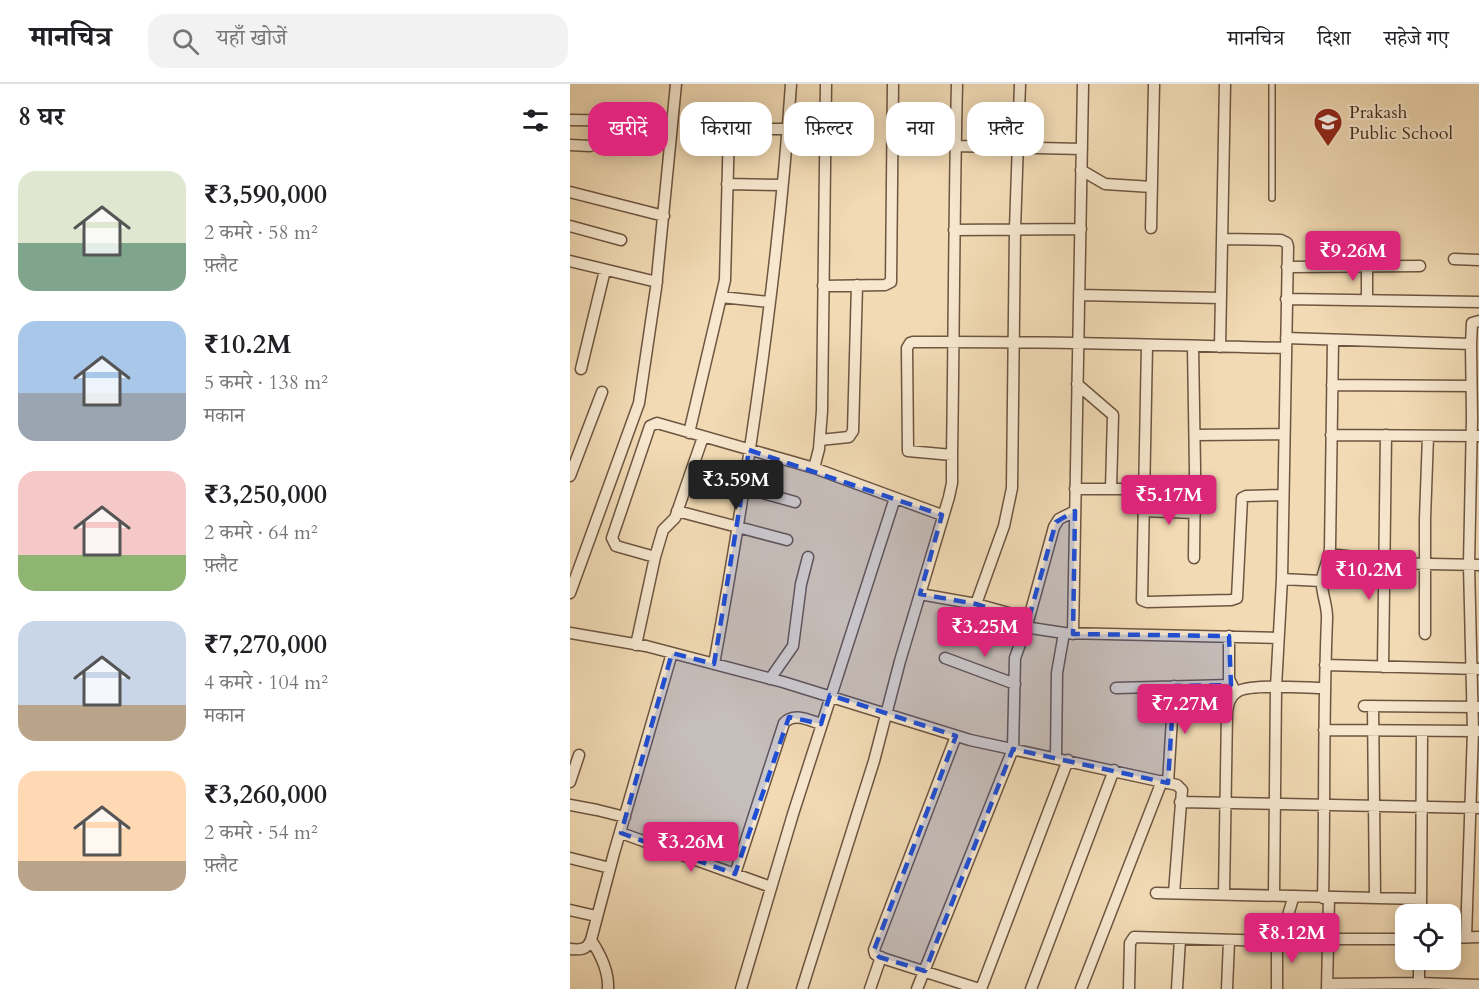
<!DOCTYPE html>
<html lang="hi">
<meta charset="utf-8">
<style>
body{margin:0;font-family:Cardo,"Noto Serif Devanagari",serif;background:#f2f2f2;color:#202124;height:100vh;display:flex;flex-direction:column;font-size:22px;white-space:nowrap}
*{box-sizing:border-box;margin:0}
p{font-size:20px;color:#757577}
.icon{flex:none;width:33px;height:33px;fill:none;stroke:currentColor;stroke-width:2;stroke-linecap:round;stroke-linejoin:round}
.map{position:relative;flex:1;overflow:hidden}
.side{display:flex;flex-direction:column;background:#fff;width:570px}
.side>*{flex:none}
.banner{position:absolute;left:18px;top:18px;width:570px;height:54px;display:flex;gap:12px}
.controls{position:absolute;left:825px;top:820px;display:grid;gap:12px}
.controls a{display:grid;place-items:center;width:66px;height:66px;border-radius:12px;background:#fff;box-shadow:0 3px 15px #0003;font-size:30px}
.price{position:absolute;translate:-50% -51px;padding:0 14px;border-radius:6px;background:#db2777;color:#fff;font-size:20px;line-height:39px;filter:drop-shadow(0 2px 3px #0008)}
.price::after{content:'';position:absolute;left:50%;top:36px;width:18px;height:14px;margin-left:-9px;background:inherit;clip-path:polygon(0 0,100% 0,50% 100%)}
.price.on{background:#222;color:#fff}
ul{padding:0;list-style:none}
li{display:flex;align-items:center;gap:18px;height:150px;padding:0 18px}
li span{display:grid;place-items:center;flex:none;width:168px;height:120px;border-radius:18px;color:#555}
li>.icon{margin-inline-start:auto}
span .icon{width:72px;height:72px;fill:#fffc;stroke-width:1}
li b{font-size:26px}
h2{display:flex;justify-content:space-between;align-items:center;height:72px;padding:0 18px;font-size:26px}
.pill{padding:0 21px;border-radius:18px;background:#fff;box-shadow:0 3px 15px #0003;font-size:21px;line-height:54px}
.pill.on{background:#db2777;color:#fff}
header{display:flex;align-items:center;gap:36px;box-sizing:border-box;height:84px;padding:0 30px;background:#fff;border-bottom:2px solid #e0e0e0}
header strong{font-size:28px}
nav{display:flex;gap:33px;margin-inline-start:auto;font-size:21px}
.search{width:420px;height:54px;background:#f2f2f2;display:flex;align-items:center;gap:15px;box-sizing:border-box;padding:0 21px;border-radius:18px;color:#757577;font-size:22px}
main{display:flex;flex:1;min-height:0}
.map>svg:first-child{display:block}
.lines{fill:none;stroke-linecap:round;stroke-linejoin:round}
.service-casing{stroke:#6e5540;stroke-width:8}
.minor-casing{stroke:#6e5540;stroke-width:13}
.service{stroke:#f6e7ce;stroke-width:5}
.minor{stroke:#f6e7ce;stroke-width:10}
.marked{fill:#1d4ed8;fill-opacity:0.2;stroke:#1d4ed8;stroke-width:4.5;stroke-dasharray:12 8;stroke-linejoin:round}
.labels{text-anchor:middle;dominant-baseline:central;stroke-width:4.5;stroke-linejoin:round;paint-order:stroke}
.poi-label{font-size:18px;fill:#43291a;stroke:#f6e7ce;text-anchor:start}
</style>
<header>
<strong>मानचित्र</strong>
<div class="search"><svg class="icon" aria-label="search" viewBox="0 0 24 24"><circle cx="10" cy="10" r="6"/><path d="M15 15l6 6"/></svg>यहाँ खोजें</div>
<nav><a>मानचित्र</a><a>दिशा</a><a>सहेजे गए</a></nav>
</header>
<main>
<section class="side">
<h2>8 घर<svg class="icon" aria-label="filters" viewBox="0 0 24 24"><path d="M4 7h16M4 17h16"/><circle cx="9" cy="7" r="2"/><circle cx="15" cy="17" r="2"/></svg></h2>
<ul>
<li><span style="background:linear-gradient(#dfe7d0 60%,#7fa58c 0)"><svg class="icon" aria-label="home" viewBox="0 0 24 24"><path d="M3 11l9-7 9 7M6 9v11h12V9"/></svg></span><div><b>₹3,590,000</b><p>2 कमरे · 58 m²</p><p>फ़्लैट</p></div></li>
<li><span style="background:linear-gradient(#a9c7e8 60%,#9aa5b1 0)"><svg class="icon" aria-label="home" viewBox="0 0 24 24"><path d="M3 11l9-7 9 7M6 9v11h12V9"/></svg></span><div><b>₹10.2M</b><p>5 कमरे · 138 m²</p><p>मकान</p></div></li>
<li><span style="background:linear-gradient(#f6c9c9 70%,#8fb573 0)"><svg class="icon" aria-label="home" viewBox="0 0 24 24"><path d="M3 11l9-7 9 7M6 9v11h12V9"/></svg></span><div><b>₹3,250,000</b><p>2 कमरे · 64 m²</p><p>फ़्लैट</p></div></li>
<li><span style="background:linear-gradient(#c9d6e8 70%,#b9a48a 0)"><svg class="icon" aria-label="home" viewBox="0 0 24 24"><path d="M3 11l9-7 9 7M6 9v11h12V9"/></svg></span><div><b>₹7,270,000</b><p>4 कमरे · 104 m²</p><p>मकान</p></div></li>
<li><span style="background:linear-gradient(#ffd9b3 75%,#b9a48a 0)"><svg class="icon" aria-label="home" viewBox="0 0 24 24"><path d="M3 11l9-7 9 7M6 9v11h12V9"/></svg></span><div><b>₹3,260,000</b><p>2 कमरे · 54 m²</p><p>फ़्लैट</p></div></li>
</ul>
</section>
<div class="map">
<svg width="909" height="905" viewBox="0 0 909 905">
<rect width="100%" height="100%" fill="#f1dab4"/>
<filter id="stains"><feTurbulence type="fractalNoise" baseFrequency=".00333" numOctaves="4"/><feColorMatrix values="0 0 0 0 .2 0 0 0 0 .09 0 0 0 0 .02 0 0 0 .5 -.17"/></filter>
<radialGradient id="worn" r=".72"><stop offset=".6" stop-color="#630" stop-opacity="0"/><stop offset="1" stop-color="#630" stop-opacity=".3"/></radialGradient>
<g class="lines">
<g class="service-casing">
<path id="service" d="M702,114V0"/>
</g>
<g class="minor-casing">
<path id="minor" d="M387,0C384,124 384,248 382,371L338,367L337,264L340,259L343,258C467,257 591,261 716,264
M0,36L66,37
M0,61L20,62
M386,62L512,65
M511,86L535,100L582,103
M157,100L212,101
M0,108L94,132
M0,142L51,156
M581,144L584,0
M384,146L511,145
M653,155L711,156L717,159L718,163L712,495L706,603L704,811
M884,175L909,176
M0,177L87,198
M797,182V215
M717,183L850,182
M253,202L315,201L321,198L323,0
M509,211L651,214
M151,213L199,218
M716,215L909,218
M716,254L901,260
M577,261L572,516L577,518L661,516L667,514L672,414L676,412L712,411
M623,262L625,386L624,474
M650,263L655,0
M11,285L35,186
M507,300L543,331L541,405
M762,301L901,302
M119,349L155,196L159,45H218
M625,351L714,350
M761,351L908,352
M250,356L279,353L283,347L287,201
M244,384L249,365L252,327L256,0
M121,389L225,418
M0,392L32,308
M505,405H575
M107,427L217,456
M574,427L625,429
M759,470L795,474L814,473
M85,473L46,462L42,454L80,342L87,339L244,384L372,431
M814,479L909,481
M712,495L751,497
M0,509L69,319L86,204L106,0
M350,510L406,520L446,531L461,544L494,549L708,554
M406,520L434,442L442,404L445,145L450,0
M0,549L76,562L213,598L400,656L607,701L612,706L604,809
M503,550L513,0
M855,550V435L858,352
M659,552V595L664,605
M66,561L85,473L93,446L105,434L133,353
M375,574L445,600
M144,580C179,388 208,194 221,0
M755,581L909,585
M813,583L816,351
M200,595L223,562L231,500L238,473
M546,604L661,601
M794,622L908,623
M803,622L805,813
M754,646L909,647
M386,652L304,866L305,870L309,873L409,905
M486,674L487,589L494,549
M0,698L9,671
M598,699L604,602
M610,718L909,724
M0,721L27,726L55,733
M51,749L201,803
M0,774L40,784
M165,790L214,639C224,628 238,636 251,640
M586,809L851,815
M654,810L657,629C658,621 659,613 667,608C679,599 736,604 754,604
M753,814C755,721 753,628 757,535C758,522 750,506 752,495C754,484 759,476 760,464L763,257
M0,826L26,832
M851,831L852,647
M896,853L903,647L899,481L902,334L901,260L902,239L909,237
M880,854L909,853
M707,855V905
M758,855H836
M21,856C31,871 39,887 38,905
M0,865C10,866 17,866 21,856L44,769L102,569
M849,899V876
M758,900L849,899L909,901
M171,905L223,730L325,414
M232,905L304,677L330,577L379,413L382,399V371
M300,905L311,873
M347,905L443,665L445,574L457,541L484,443L489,435L505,427
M411,905L498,676
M461,905L544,686
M511,905L592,697
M559,905L560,859L564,853L703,857C715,850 719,825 724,812
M607,905L610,855
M657,905L659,857
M757,905L759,813"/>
</g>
<use href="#service" class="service"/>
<use href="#minor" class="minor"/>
</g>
<path class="marked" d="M179,366L372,431L350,510L406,520L458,537L486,438L505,427L503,550L659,552L661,601L604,602L598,699L443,665L355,887L309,873L304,866L386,652L260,611L251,640L219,633L165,790L51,749L102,569L144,580Z"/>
<defs>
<g id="school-pin" transform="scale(1.5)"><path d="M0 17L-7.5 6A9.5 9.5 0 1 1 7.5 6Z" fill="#8f2418" stroke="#f6e7ce"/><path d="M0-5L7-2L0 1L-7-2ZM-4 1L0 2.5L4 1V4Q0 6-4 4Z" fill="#fff"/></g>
</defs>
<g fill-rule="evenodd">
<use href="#school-pin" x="758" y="38"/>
</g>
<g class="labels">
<g class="poi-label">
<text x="779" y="28">Prakash<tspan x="779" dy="21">Public School</tspan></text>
</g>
</g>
<rect width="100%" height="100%" filter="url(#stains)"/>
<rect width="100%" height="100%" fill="url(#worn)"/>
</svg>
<div class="controls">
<a><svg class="icon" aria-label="locate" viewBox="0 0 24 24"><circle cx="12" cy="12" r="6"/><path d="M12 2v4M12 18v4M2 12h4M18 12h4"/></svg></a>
</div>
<b class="price" style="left:783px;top:198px">₹9.26M</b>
<b class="price on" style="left:166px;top:427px">₹3.59M</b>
<b class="price" style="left:599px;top:442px">₹5.17M</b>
<b class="price" style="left:799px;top:517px">₹10.2M</b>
<b class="price" style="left:415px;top:574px">₹3.25M</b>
<b class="price" style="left:615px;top:651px">₹7.27M</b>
<b class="price" style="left:121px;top:789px">₹3.26M</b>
<b class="price" style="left:722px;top:880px">₹8.12M</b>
<div class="banner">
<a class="pill on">खरीदें</a>
<a class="pill">किराया</a>
<a class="pill">फ़िल्टर</a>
<a class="pill">नया</a>
<a class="pill">फ़्लैट</a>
</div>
</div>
</main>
